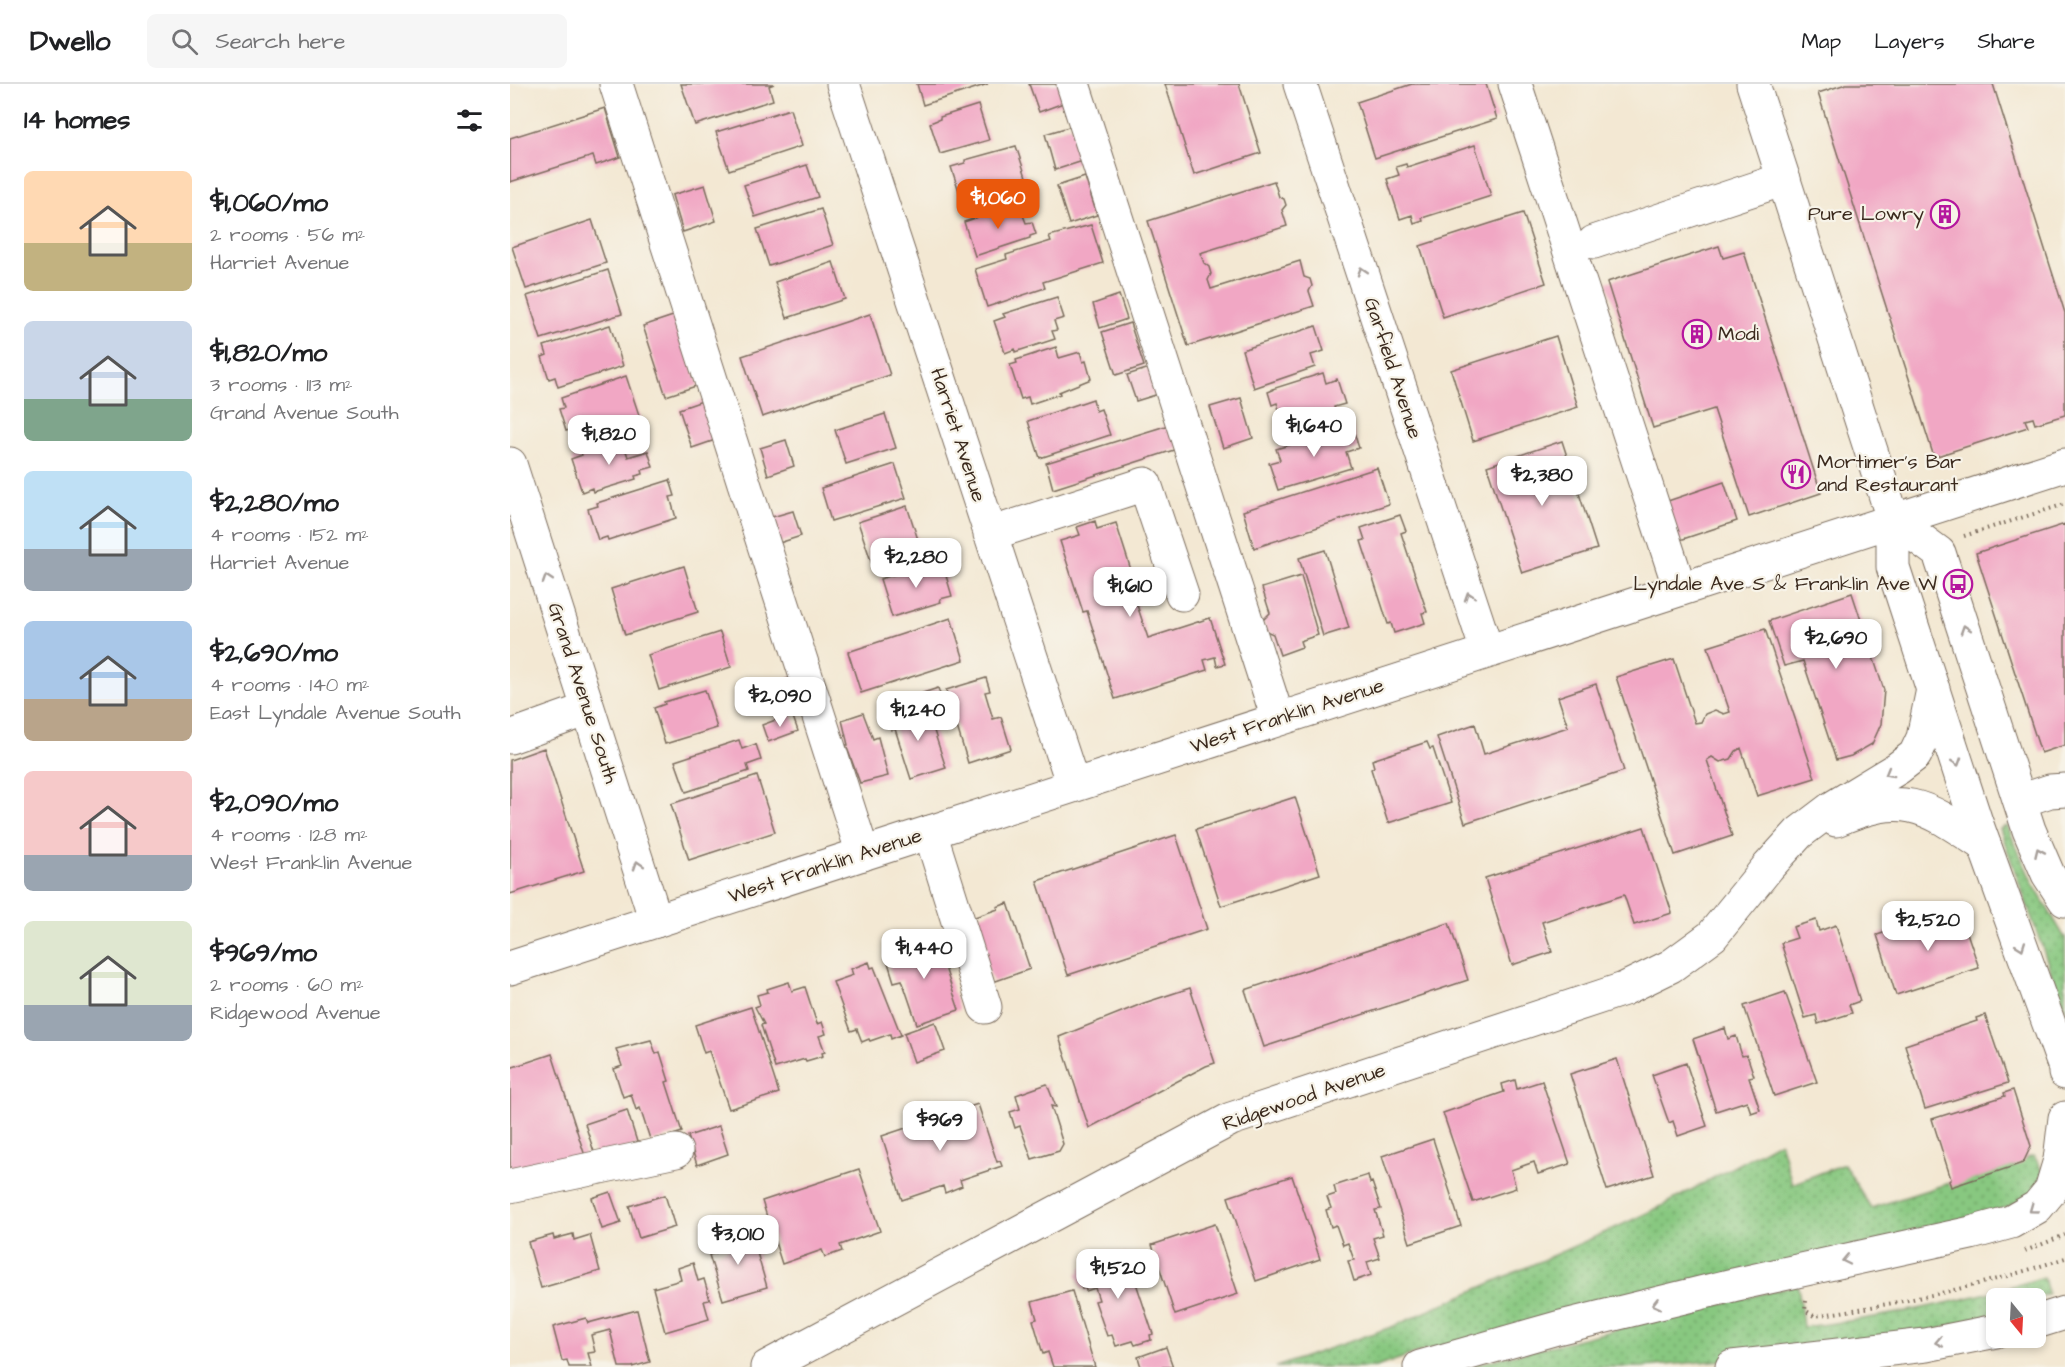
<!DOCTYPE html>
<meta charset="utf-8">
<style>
body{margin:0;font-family:"Architects Daughter",sans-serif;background:#f6f6f6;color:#202124;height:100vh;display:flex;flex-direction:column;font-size:22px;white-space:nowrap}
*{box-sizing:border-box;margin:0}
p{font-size:20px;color:#757577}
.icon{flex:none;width:33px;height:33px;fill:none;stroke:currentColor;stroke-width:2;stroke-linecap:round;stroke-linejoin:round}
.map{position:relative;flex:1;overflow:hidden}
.details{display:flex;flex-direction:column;background:#fff;width:510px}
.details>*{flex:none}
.needle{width:39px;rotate:162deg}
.fabs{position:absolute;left:1476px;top:1204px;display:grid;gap:12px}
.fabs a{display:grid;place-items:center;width:60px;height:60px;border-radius:9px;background:#fff;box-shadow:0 3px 9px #0003;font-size:30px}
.price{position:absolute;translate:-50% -51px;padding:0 14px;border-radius:12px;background:#fff;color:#222;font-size:20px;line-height:39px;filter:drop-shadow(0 2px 3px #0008)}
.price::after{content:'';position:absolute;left:50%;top:36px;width:18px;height:14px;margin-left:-9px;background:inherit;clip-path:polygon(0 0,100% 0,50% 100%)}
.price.selected{background:#ea580c;color:#fff}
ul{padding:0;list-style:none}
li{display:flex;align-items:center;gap:18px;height:150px;padding:0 24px}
li span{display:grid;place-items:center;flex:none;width:168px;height:120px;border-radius:9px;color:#555}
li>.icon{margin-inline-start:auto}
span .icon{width:72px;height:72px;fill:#fffc;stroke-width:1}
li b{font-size:26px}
h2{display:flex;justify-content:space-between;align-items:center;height:72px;padding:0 24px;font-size:26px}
header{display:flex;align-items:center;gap:36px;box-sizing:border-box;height:84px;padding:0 30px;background:#fff;border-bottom:2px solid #e0e0e0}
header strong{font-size:28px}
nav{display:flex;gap:33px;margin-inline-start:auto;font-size:21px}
.search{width:420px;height:54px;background:#f6f6f6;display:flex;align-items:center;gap:15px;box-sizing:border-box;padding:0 21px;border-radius:9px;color:#757577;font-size:22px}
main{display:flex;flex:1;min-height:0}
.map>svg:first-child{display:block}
.grass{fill:url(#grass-dots);stroke:#62794f;stroke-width:1.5}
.building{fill:#f1a7c4}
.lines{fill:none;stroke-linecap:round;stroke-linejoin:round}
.minor-casing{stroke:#7b6c5d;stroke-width:35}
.major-casing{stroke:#7b6c5d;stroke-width:35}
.highway-casing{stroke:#7b6c5d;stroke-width:35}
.path{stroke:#7b6c5d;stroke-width:4;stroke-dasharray:1.5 4.5;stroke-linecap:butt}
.minor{stroke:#fff;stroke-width:33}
.major{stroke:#fff;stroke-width:33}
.highway{stroke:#fff;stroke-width:33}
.oneway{stroke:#a79f9a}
.labels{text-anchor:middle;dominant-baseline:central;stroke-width:4.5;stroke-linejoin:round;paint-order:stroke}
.poi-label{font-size:20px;fill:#3b2a1e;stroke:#f7f3e8;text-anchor:end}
.street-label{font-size:20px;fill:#3b2a1e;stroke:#f7f3e8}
</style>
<header>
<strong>Dwello</strong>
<div class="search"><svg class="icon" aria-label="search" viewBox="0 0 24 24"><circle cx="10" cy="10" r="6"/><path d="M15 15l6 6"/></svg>Search here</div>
<nav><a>Map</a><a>Layers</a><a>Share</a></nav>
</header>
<main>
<section class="details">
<h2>14 homes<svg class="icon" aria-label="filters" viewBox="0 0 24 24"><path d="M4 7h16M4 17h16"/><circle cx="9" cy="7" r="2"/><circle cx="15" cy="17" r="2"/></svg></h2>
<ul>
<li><span style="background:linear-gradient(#ffd9b3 60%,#c2b280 0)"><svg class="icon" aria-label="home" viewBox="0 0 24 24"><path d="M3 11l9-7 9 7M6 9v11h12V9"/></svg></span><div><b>$1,060/mo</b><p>2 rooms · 56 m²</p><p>Harriet Avenue</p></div></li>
<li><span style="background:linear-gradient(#c9d6e8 65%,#7fa58c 0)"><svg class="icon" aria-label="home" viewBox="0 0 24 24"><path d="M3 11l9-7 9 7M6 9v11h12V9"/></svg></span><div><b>$1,820/mo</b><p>3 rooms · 113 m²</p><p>Grand Avenue South</p></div></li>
<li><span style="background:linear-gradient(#bfe0f5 65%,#9aa5b1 0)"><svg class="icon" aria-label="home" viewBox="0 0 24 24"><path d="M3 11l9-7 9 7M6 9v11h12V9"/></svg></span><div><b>$2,280/mo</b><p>4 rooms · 152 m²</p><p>Harriet Avenue</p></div></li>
<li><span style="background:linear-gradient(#a9c7e8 65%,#b9a48a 0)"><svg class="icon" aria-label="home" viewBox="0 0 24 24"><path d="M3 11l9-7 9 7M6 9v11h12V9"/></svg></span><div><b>$2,690/mo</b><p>4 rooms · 140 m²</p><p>East Lyndale Avenue South</p></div></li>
<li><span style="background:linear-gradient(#f6c9c9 70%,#9aa5b1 0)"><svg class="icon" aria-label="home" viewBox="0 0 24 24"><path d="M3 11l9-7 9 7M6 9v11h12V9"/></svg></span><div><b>$2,090/mo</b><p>4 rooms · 128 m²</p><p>West Franklin Avenue</p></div></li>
<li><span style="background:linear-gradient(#dfe7d0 70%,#9aa5b1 0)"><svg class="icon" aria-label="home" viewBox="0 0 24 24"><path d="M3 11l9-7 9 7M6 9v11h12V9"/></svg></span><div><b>$969/mo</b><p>2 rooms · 60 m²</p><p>Ridgewood Avenue</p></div></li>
</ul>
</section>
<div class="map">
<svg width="1555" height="1283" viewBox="0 0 1555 1283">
<defs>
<pattern id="grass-dots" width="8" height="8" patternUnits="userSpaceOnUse" patternTransform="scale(1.5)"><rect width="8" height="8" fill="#88c880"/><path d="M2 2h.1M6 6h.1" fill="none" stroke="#70a368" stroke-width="1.8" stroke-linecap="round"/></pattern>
</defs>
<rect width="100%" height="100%" fill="#f7f3e8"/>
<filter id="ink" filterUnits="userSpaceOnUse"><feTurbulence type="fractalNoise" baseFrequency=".0167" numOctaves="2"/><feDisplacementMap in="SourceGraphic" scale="12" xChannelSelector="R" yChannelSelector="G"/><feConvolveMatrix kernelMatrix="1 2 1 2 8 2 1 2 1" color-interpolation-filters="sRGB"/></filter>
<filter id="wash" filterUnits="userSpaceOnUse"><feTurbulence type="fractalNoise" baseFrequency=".008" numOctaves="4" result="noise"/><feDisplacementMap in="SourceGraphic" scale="24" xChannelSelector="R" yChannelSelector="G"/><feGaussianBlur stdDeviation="1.35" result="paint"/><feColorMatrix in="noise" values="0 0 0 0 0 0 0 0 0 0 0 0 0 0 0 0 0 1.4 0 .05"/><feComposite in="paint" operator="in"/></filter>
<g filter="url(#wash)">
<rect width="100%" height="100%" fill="#f3e8d3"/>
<path class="grass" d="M1497,742L1523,800L1555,854V927L1490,745Z
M1270,1057L1282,1100L1334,1080L1361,1124L1524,1072L1534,1090L1522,1110L1498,1123L1446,1138L912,1267L866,1283H766L884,1242L1105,1144L1154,1121Z
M1534,1193L1538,1210L1525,1215H1486V1229L1421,1247L1215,1276L1132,1283H955L1288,1201L1293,1243C1375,1234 1455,1217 1534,1193Z"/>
<g id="blocks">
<path class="building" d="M171,0H264L259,2L263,16L185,41Z
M407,0H478L413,21Z
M519,0H550L556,18L529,28Z
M655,0H729L751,69L684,91Z
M902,0H976L987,35L865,74L847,18Z
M1336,0H1483L1555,229V331L1525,340L1523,334L1515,336L1518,343L1424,373L1308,9Z
M468,21L479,56L430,70L420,39L430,35V33Z
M95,24L110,73L86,81L83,72L0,98V54Z
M280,25L292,62L219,86L206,48Z
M562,42L573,77L545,86L535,50Z
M965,61L981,112L912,134L913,137L904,140L902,131L890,135L877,95L889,91L886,83L896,80L897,83Z
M506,62L518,99L453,119L441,83L455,79V76Z
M297,81L308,113L245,133L234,101Z
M575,93L587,131L559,140L547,102Z
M764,97L769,113L774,115L776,121L772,126L777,142L690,169L694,179L699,183L701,190L698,196L701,205L790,177L794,193L800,195L802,202L799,207L804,222L678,262L638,137Z
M195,101L206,137L173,148L162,111Z
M501,122L504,129L511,126L516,139L522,138L526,150L520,152V154L465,172L454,138Z
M311,125L323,161L259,182L247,145Z
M1013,129L1036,199L933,233L910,162Z
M82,136L96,179L16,205L2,163Z
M581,141L593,179L533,198L535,204L477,223L465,185L497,175L496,171L541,157L539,152Z
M1209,162L1213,174L1234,168L1311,409L1239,433L1204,325L1143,344L1097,198Z
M323,178L335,215L277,234L265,198Z
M98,186L112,230L31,255L17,212Z
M609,211L617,235L590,244L583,220Z
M547,213L554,234L544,237L547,246L542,247L545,255L505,268V265L495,269L484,237L495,233L493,230Z
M360,230L380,291L252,333L232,272Z
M166,231L189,301L156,312L133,242Z
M620,239L634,282L606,291L592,248Z
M100,241L113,282L48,303L45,293L39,295L32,273L37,271L34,262Z
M806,242L814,267L801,271L805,283L744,304L732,266Z
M1046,252L1068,323L963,357L941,286Z
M546,263L549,274L570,268L573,278L576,277L581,295L549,308L550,310L520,320L518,313L511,315L500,281L507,279L506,276Z
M643,283L652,309L626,317L617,291Z
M813,289L816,299L827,295L835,320L824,323L827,333L776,349L767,319L762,321L758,308L763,306L762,305Z
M116,292L130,334L66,355L63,345L56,347L49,325L54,324L51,314Z
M731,314L743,354L713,364L700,323Z
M198,315L211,354L182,364L169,325Z
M583,315L586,327L591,325L600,351L530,374L518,337Z
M375,330L386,364L336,380L325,346Z
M662,340L670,364L543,405L536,379Z
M842,342L849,364L836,368L841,384L768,406L759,379L770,376L766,365Z
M112,355L118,373L138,367L143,383L132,386L133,390L125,392L126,395L83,408L82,404L72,408L61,375L72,371L71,368Z
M276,356L284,382L258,391L250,364Z
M1052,357L1087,465L1012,489L977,382Z
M385,380L396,414L321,437L311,404Z
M867,384L879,420L744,464L733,427Z
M160,396L165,412L160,413L166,434L98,456L97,453L88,456L78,425L88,422L87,419Z
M1214,398L1227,437L1164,458L1152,419Z
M397,422L412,468L363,483L348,438Z
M283,427L291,452L263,461L255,435Z
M890,431L896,447L891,449L917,528L912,529L915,539L884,549L881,539L878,540L851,457L855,456L851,444Z
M585,437L587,445L606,439L628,508L623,509L638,554L700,534L715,580L707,582L705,573L694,576L697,586L605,615L577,527L573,528L550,457L570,451L567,443Z
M1555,440V661L1531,669L1466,469Z
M815,466L839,544L813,552L789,474Z
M432,478L442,512L430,515L431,518L382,533L370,495L419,480L420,482Z
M174,482L188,528L115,551L101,505Z
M791,492L808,551L790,557L792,563L770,571L763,550L756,547L753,536L760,529L752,504Z
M1342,509L1374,606L1371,640L1362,660L1341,672L1326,676L1293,577L1274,582L1259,537Z
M441,534L454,576L351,609L338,568Z
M1255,545L1305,694L1247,712L1231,664L1226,667L1221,675L1210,678L1202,673L1197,676L1222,752L1165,771L1106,593L1164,575L1185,639L1191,638L1195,630L1205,626L1214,630L1220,628L1198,563Z
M210,548L221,583L149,606L138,571Z
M285,592L294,618L276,624L266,599Z
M476,594L480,607L475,608L483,635L491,633L501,665L458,679L436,606Z
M1086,600L1114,687L955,739L927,653L965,640L974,670L1058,643L1048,613Z
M428,604L435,626L421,631L413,609Z
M195,606L207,644L155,660L144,624L155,620L154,618Z
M416,622L436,684L401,695L385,645L381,646L378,634Z
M353,629L363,655L368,653L378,692L350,699L336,661H338L332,636Z
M282,630L288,647L258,658L252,641Z
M229,656L232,665L246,660L251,676L237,681L239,687L176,708L165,677Z
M917,658L920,665L923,664L941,719L878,739L861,685L864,683L862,676Z
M34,664L74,787L0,810V676Z
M247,692L265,748L179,776L161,720Z
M785,713L810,790L711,822L686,745Z
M1134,743L1162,829L1124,841L1114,811L1032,838L1042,868L1002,881L975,794Z
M666,751L697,845L558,891L527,797Z
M498,819L520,885L483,898L459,835L488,825L487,823Z
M1449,825L1469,884L1386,911L1367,851Z
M1306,836L1309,847L1326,841L1350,917L1339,921L1342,929L1308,940L1306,931L1295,934L1271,859L1287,854L1283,843Z
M939,839L958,896L754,963L735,906Z
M426,856L449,926L407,940L392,896L384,898L376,872L388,868L390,863L408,857L413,860Z
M359,878L361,884L364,883L391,951L381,955L380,950L360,957L359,955L352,958L347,945L341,947L323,898L343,891L341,885Z
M279,898L282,907L295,903L307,940L312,938L316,950L309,952L315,968L312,969L313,972L296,977L295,975L265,984L251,941L254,940L245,923L250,921L247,911L258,908L257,905Z
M680,904L705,979L696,982L579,1044L549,953L634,919Z
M1275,908L1307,998L1264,1012L1234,922Z
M241,923L269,1009L219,1025L199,967L194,969L185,941Z
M1475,931L1498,999L1415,1025L1395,961L1467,937L1466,934Z
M425,938L435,967L404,978L394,949Z
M1215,944L1218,955L1226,952L1232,972L1237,971L1244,992L1239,993L1250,1026L1241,1029L1237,1017L1206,1027L1183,955Z
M141,956L146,970L150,968L159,997L156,998L172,1048L141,1058L130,1024L126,1026L121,1010L113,1013L104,985L112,982L106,965Z
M42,970L75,1072L0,1091V984Z
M1107,975L1144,1091L1097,1106L1060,990Z
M1176,979L1197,1042L1168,1052L1163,1037L1159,1039L1142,991Z
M1005,996L1007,1005L1032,997L1060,1080L1028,1090L1024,1078L1001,1086L1006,1104L963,1118L933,1029L994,1008L992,1000Z
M537,1000L546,1023L541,1022L553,1060L549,1067L522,1075L510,1042L505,1044L500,1028L510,1025L506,1011Z
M1503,1006L1521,1062L1513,1079L1441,1103L1439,1097L1441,1095L1422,1035L1495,1012L1494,1009Z
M468,1020L487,1078L490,1077L492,1082L450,1096L452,1102L435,1109L433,1102L392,1116L372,1052Z
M117,1026L128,1061L86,1074L75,1040Z
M209,1042L218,1070L187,1081L178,1052Z
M923,1055L951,1142L900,1159L872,1072Z
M349,1085L370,1147L330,1161L332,1167L315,1173L312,1166L272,1180L252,1117Z
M858,1091L860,1099L862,1098L871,1125L865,1126L873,1151L863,1154L870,1174L857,1178L861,1191L844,1197L838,1177L844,1176L838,1159L833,1161L826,1141L821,1143L816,1126L821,1124L817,1113L826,1110L824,1102Z
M782,1092L810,1175L746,1197L718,1113Z
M100,1108L111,1139L92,1145L82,1114Z
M155,1111L165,1143L129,1154L119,1122Z
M705,1140L728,1210L665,1231L642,1161Z
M239,1141L257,1203L213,1216L199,1171L217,1165L214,1156L225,1152L222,1146Z
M63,1150L64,1156L80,1151L90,1187L31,1204L18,1158L43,1151L44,1155Z
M616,1169L643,1250L640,1251L641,1256L625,1261L623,1257L606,1262L602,1251L597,1252L585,1217L589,1216L585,1204L576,1207L575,1204L572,1205L566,1189L571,1188L570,1184Z
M183,1179L188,1197L194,1195L200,1216L194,1217L199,1235L155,1248L143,1204L171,1196L168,1184Z
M562,1207L585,1283H543L538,1268L533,1270L523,1236L527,1235L522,1218Z
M127,1226L140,1278L122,1283H109L100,1246L81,1251L85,1268L78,1269L82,1283H59L57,1276L52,1277L43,1243L76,1234L78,1239Z
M656,1263L663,1283H631L628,1273Z"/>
</g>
</g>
<g filter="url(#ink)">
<use href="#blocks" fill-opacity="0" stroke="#7b6c5d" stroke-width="1.5"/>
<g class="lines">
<g class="minor-casing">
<path id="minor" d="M106,0L353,770
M333,0L563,701
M563,0L768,635
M790,0L977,567
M1005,0L1170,505
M1084,158L1274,95
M0,380L146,837
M480,450L635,400L672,510
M0,653L78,625
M1510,717L1540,707L1555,706
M1326,736C1396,706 1415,722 1474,761
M420,748L475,923
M0,1102L166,1067
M257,1283L721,1035L1114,905L1161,882L1202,852L1258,783L1289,749L1322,724L1388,684L1405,671L1413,654L1423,605"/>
</g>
<g class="major-casing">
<path id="major" d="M1243,0L1383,435V483L1466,738L1555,984
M1383,435L1429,469L1519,746L1538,790L1555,816
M0,884L1555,381"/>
</g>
<g class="highway-casing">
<path id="highway" d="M1555,983V989
M1526,1238L1555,1229
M910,1283L1047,1244L1223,1201L1461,1149L1501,1138L1527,1123L1541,1106L1550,1076L1555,1034
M1222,1283L1416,1261L1486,1247"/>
</g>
<path class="path" d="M1454,452L1555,420
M1515,1167L1555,1151
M1296,1217L1295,1226L1304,1232C1389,1220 1473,1202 1555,1174"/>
<use href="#minor" class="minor"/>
<use href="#major" class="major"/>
<use href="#highway" class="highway"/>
</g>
<defs><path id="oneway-chevron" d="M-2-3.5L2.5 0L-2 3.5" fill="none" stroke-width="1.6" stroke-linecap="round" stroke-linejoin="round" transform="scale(1.5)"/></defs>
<g class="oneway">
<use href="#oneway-chevron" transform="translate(852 187) rotate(-108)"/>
<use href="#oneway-chevron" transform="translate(37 495) rotate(-108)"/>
<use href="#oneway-chevron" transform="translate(959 512) rotate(-108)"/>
<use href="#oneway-chevron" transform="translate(1455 545) rotate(-108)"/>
<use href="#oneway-chevron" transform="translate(1447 678) rotate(72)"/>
<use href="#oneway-chevron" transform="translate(1379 689) rotate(150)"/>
<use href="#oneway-chevron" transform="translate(1529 768) rotate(-114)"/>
<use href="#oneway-chevron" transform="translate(128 781) rotate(-108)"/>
<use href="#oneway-chevron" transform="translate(1511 862) rotate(70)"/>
<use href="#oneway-chevron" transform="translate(1523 1125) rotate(144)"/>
<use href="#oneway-chevron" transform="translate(1336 1176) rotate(168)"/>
<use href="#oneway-chevron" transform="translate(1146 1220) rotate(166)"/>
<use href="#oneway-chevron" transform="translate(1429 1258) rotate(169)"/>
</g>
</g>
<defs>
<g id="building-ring" transform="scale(1.5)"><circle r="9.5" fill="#f7f3e8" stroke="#b5179e" stroke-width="1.5"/><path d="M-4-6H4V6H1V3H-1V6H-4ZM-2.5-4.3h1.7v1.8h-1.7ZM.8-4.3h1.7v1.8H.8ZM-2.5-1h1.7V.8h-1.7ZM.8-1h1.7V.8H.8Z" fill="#b5179e"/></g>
<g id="restaurant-ring" transform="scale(1.5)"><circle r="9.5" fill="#f7f3e8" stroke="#b5179e" stroke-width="1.5"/><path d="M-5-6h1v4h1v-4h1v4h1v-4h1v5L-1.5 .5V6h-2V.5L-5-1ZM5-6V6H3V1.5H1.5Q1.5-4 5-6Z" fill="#b5179e"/></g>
<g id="bus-ring" transform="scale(1.5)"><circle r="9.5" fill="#f7f3e8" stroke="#b5179e" stroke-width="1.5"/><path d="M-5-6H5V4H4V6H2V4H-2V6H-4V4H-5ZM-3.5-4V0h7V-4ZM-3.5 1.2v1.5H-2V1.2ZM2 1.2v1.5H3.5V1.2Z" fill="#b5179e"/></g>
</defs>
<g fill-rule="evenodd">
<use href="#building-ring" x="1435" y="130"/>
<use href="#building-ring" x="1187" y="250"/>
<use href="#restaurant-ring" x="1286" y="390"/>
<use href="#bus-ring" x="1448" y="500"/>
</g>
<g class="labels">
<g class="poi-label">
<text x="1414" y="130">Pure Lowry</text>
<text x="1208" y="250" text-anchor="start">Modi</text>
<text x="1307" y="378" text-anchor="start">Mortimer's Bar<tspan x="1307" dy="23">and Restaurant</tspan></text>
<text x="1427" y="500">Lyndale Ave S &amp; Franklin Ave W</text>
</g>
<g class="street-label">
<text transform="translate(883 284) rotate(72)">Garfield Avenue</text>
<text transform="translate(448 351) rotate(72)">Harriet Avenue</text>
<text transform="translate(73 609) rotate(72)">Grand Avenue South</text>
<text transform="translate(777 632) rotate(-18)">West Franklin Avenue</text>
<text transform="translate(315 782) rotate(-18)">West Franklin Avenue</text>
<text transform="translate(794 1013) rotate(-19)">Ridgewood Avenue</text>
</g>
</g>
</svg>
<div class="fabs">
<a><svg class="needle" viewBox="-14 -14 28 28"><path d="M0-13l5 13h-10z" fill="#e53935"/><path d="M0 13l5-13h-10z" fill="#757577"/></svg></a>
</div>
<b class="price selected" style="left:488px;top:146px">$1,060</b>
<b class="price" style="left:804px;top:374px">$1,640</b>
<b class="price" style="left:99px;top:382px">$1,820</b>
<b class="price" style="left:1032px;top:423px">$2,380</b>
<b class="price" style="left:406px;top:505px">$2,280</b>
<b class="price" style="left:620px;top:534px">$1,610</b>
<b class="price" style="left:1326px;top:586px">$2,690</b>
<b class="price" style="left:270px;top:644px">$2,090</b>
<b class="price" style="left:408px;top:658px">$1,240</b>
<b class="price" style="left:1418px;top:868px">$2,520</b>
<b class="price" style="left:414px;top:896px">$1,440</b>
<b class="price" style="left:430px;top:1068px">$969</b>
<b class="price" style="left:228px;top:1182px">$3,010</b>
<b class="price" style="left:608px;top:1216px">$1,520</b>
</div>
</main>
